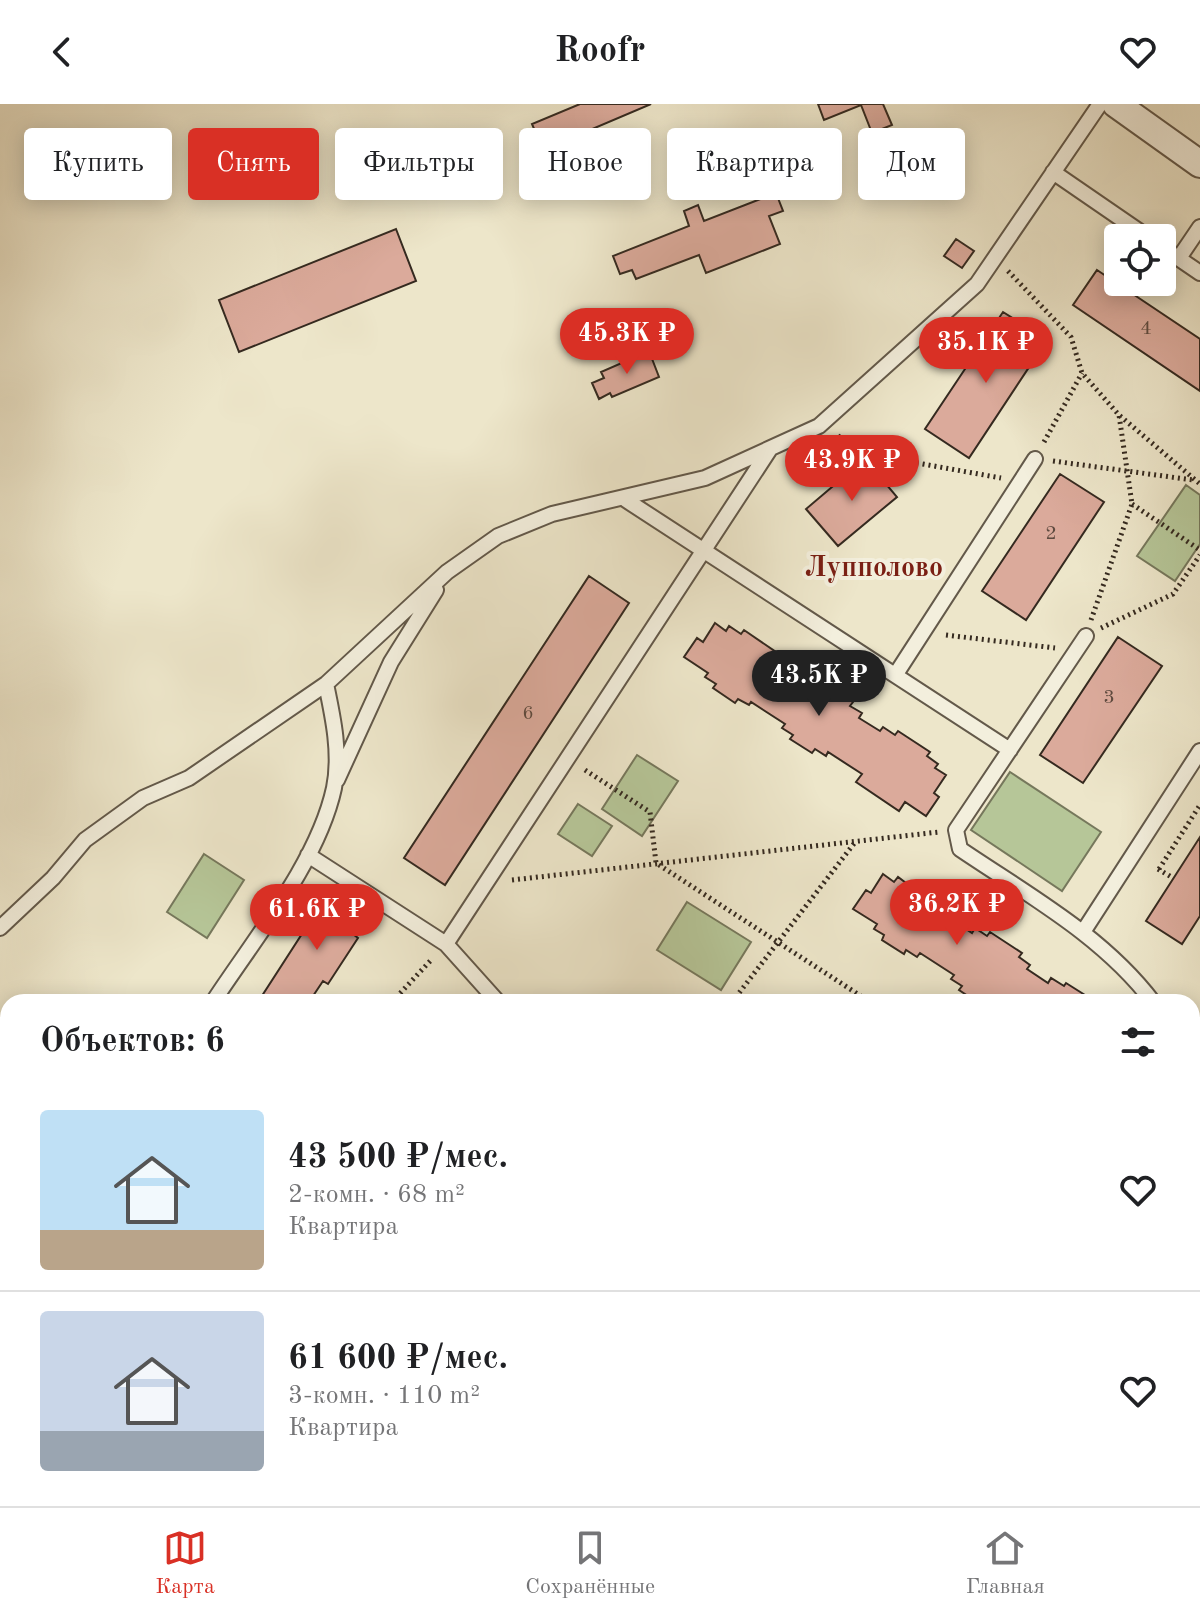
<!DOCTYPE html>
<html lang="ru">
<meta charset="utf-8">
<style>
body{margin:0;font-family:"Old Standard TT",serif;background:#f2f2f2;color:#202124;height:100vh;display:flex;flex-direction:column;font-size:30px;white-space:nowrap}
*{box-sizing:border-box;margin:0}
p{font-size:26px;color:#757577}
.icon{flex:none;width:44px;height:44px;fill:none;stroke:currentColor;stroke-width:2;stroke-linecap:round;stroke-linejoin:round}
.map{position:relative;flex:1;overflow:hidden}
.drawer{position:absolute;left:0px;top:890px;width:1200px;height:512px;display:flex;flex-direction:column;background:#fff;border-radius:24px 24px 0 0;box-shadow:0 4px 20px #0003}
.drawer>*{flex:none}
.banner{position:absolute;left:24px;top:24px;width:1152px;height:72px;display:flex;gap:16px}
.buttons{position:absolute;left:1104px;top:120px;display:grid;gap:16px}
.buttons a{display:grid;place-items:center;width:72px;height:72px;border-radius:8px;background:#fff;box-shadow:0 4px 20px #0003;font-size:40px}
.price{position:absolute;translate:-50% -68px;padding:0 18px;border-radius:28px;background:#d93025;color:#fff;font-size:26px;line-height:52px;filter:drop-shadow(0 2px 4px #0008)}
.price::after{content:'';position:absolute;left:50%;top:48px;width:24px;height:18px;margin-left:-12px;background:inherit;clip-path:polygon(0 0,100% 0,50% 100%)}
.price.active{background:#222;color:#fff}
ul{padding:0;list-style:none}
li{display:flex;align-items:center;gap:24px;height:200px;padding:0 40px}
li+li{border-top:2px solid #e0e0e0}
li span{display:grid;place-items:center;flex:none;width:224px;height:160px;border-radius:8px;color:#555}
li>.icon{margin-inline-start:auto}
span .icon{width:96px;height:96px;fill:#fffc;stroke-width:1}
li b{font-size:34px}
h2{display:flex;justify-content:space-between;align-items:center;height:96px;padding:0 40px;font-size:34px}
.pill{padding:0 28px;border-radius:8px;background:#fff;box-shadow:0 4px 20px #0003;font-size:28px;line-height:72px}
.pill.active{background:#d93025;color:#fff}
header{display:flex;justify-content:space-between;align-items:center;height:104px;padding:0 40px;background:#fff;font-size:36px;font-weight:700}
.menu{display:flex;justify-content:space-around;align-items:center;height:112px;border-top:2px solid #e0e0e0;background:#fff;font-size:22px;color:#757577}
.menu a{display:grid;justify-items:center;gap:4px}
.menu .active{color:#d93025}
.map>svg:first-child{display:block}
.green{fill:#b6c698;stroke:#76785c;stroke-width:2}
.building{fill:#dbaa9b;stroke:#352a20;stroke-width:2}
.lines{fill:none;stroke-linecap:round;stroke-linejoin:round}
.service-casing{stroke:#63594a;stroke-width:18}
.minor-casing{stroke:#63594a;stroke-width:30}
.path{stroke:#352a20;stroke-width:5;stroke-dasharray:2 4;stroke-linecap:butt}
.service{stroke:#f3efdd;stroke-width:14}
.minor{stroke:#f3efdd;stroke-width:26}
.labels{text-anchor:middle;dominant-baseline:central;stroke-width:8;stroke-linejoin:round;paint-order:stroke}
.number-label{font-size:20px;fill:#5e4a3f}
.quarter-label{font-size:28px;font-weight:bold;fill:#7a1f14;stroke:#f3efdd}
</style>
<header><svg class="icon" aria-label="back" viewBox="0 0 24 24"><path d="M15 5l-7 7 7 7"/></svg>Roofr<svg class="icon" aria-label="heart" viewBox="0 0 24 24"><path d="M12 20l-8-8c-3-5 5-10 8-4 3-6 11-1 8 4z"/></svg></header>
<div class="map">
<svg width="1200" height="1402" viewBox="0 0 1200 1402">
<rect width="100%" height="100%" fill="#ede6ca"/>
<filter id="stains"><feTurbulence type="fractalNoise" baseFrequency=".0025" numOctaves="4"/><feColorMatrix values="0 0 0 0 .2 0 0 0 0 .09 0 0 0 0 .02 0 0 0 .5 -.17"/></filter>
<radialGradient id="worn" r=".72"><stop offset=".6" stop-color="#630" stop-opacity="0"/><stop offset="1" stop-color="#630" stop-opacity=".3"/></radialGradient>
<path class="green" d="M1186,381L1200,391V440L1175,477L1137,452Z
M637,651L678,677L642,732L602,705Z
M1010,668L1101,728L1062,787L971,726Z
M578,700L612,722L592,752L558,730Z
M204,750L244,776L207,834L167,808Z
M687,798L751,838L721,886L657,846Z"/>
<path class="building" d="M580,0H651L543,46L532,20Z
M818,0H883L892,21L872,29L861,1L824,16Z
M776,89L783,107L769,112L780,140L706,169L699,151L636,175L632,166L620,170L613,152L689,122L684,107L698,101L704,117Z
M396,125L416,177L239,248L219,196Z
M956,135L974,147L962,164L944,152Z
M1097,166L1200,235V287L1073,201Z
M1003,208L1047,236L969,354L925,325Z
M649,247L659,273L612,293L610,289L599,295L592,279L604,274L601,268Z
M865,355L897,393L838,442L806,405Z
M1060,370L1104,398L1026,516L982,487Z
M589,472L629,499L445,781L404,754Z
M715,519L726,527L729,522L741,530L744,526L776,548L773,551L785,559L782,563L803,577L806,573L818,581L821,577L853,598L850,602L862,609L859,614L880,627L883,623L895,631L898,627L930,648L927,652L938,660L935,664L946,671L934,689L939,693L926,712L905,698L899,707L856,678L862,670L828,648L826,652L815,645L812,649L790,635L793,631L782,624L785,620L751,598L749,601L738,595L735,599L713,584L716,580L705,573L708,569L684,553L697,534L703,538Z
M1118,533L1162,562L1083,679L1040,651Z
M1200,733V812L1182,840L1146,817Z
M883,770L894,778L898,773L910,782L912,778L945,799L942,803L953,810L950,814L972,829L975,824L987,832L990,828L1022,849L1019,853L1030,861L1027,865L1048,879L1051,874L1064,882L1066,879L1096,898H977L959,886L962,882L951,875L954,871L920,849L917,853L906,846L904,850L882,836L884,831L874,825L877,820L853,805L866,786L871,789Z
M331,785L367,808L353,830L358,834L328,880L323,877L309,898H258Z
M0,1363L8,1370V1394H37L46,1402H0Z"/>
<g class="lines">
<g class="service-casing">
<path id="service" d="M1053,68L1149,134
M1162,143L1200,169
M1179,154L1200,123
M626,396L1010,646
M1086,532L956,726L960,745C1028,791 1103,832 1153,898
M896,570L1035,355
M337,676L391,558L436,486
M308,751L446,840L770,345
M0,824L53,774L85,736L143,694L189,674L326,580L447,468L498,432L552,410L705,374L819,322L977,180L1100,0
M1083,828L1200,647
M446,840L498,898
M213,898C254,835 318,758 334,684C341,650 333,613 326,580
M682,1394L694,1402
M427,1402L430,1394"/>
</g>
<g class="minor-casing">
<path id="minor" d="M1116,0L1200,60
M251,1394L261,1402"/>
</g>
<path class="path" d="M1008,167L1071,233L1082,269L1119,311L1200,380
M838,332L878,352L1001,374
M1044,338L1082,269
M1053,357L1193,376
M1132,400L1200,446
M1091,516L1132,400L1119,311
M1101,524L1173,490L1200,451
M946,531L1055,544
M585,666L650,708L656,759L870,898
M1158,765L1173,774
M1159,765L1200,701
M512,776L939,728
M392,898L432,855
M732,898L856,737
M0,1187L8,1183"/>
<use href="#service" class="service"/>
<use href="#minor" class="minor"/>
</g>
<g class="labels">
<g class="number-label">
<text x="1146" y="225">4</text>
<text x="1051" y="430">2</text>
<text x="1109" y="594">3</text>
<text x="528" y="610">6</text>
</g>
<g class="quarter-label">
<text x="874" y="465">Лупполово</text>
</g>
</g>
<rect width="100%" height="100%" filter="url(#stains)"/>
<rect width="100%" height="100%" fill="url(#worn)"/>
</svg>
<div class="buttons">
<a><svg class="icon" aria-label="locate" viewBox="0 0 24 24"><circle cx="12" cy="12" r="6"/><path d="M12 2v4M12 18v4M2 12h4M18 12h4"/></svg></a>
</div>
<b class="price" style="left:627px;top:272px">45.3K ₽</b>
<b class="price" style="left:986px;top:281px">35.1K ₽</b>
<b class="price" style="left:852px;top:399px">43.9K ₽</b>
<b class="price active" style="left:819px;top:614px">43.5K ₽</b>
<b class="price" style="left:957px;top:843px">36.2K ₽</b>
<b class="price" style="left:317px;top:848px">61.6K ₽</b>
<div class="banner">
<a class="pill">Купить</a>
<a class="pill active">Снять</a>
<a class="pill">Фильтры</a>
<a class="pill">Новое</a>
<a class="pill">Квартира</a>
<a class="pill">Дом</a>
</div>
<section class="drawer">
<h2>Объектов: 6<svg class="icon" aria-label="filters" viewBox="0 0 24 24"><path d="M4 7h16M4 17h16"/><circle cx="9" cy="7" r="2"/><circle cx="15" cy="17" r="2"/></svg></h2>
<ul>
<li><span style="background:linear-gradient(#bfe0f5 75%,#b9a48a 0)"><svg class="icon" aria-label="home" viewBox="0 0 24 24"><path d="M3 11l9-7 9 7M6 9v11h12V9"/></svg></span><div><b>43 500 ₽/мес.</b><p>2-комн. · 68 m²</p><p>Квартира</p></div><svg class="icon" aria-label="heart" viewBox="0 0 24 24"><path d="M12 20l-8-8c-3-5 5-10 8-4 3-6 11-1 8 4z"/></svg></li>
<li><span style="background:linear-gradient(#c9d6e8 75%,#9aa5b1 0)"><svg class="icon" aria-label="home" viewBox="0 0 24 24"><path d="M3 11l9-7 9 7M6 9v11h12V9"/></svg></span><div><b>61 600 ₽/мес.</b><p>3-комн. · 110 m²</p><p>Квартира</p></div><svg class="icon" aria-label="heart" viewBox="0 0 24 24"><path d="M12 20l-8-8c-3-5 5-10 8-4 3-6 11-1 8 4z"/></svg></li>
</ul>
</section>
</div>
<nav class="menu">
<a class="active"><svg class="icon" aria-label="map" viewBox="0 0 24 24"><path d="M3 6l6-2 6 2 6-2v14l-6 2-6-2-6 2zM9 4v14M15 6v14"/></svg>Карта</a>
<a><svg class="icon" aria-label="saved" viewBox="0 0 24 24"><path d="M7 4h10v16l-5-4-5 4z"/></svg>Сохранённые</a>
<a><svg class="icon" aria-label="home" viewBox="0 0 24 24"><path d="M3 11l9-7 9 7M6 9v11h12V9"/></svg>Главная</a>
</nav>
